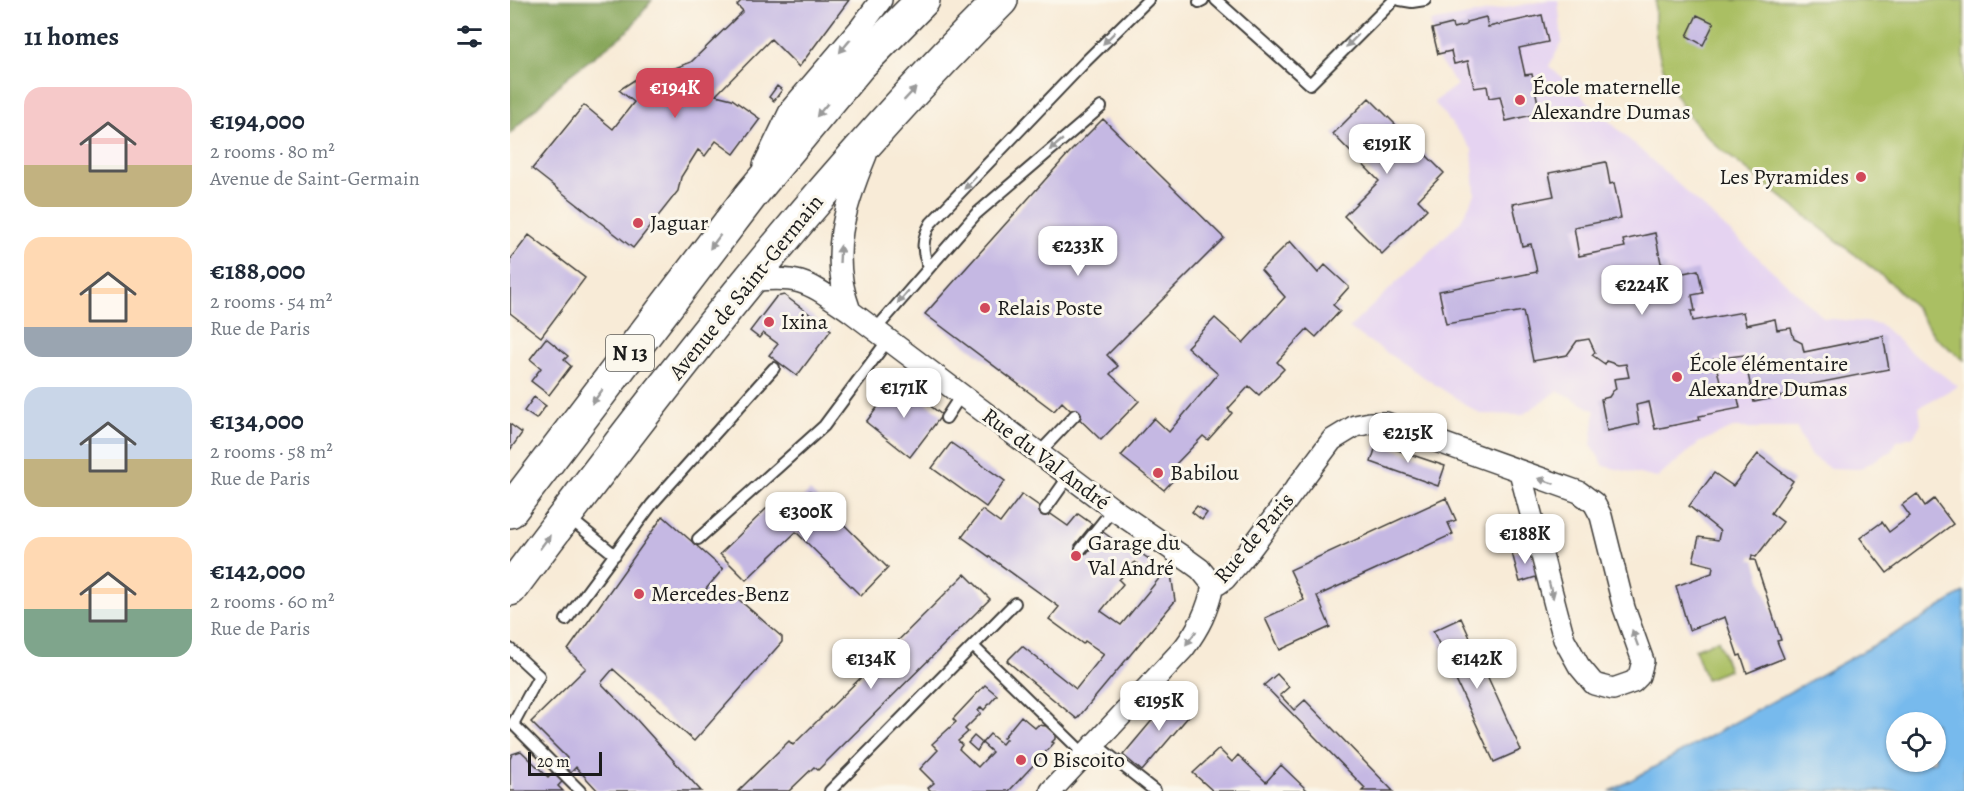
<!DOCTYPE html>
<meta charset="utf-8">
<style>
body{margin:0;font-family:Alegreya,serif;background:#f6f6f7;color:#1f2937;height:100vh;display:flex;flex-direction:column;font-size:22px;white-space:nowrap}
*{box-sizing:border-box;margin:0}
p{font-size:20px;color:#747a83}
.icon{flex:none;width:33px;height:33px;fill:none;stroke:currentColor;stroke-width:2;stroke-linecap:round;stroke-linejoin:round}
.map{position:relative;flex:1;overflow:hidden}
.drawer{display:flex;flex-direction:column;background:#fff;width:510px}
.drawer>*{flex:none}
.buttons{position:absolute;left:1376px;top:712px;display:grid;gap:12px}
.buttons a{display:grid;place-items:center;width:60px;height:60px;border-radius:50%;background:#fff;box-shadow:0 2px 4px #0004;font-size:30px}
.scale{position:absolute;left:18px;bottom:15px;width:74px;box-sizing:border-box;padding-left:6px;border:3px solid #1c1c1c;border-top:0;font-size:16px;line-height:21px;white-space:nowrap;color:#1c1c1c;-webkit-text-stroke:4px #fbf7ec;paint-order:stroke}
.price{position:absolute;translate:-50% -51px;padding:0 14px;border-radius:12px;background:#fff;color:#222;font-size:20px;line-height:39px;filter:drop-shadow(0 2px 3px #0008)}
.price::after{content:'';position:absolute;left:50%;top:36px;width:18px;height:14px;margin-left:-9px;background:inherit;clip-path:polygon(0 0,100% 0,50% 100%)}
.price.current{background:#d1495b;color:#fff}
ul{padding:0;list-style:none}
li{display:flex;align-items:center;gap:18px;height:150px;padding:0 24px}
li span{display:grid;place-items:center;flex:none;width:168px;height:120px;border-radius:18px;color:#555}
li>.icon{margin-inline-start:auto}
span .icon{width:72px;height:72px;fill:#fffc;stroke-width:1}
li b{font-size:26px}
h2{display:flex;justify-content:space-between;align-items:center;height:72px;padding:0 24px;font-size:26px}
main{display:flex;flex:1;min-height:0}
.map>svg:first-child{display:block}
.built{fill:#e5d3f1}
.green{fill:#aabf64;stroke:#636e40;stroke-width:1.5}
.forest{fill:#87a65a;stroke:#52613b;stroke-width:1.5}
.water{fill:#77baed;stroke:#4a6b84;stroke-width:1.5;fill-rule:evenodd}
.building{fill:#c5b8e3}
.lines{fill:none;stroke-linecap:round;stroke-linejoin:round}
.lane-casing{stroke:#3d3b38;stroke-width:14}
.street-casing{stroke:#3d3b38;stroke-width:24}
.primary-casing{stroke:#3d3b38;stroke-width:36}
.lane{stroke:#fff;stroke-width:10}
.street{stroke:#fff;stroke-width:21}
.primary{stroke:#fff;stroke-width:33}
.oneway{fill:#999}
.poi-dot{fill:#d1495b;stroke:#fbf7ec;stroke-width:2}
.labels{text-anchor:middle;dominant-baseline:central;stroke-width:6;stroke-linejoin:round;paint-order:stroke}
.shield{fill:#fbf7ec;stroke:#5f5e5a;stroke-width:1.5}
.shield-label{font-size:21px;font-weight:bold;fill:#1c1c1c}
.poi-label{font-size:22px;fill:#1c1c1c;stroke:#fbf7ec;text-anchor:start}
.street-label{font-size:22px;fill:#1c1c1c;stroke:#fbf7ec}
</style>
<main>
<section class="drawer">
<h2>11 homes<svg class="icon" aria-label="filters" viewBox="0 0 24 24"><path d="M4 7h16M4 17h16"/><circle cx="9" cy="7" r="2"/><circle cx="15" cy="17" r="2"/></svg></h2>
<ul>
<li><span style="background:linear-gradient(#f6c9c9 65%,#c2b280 0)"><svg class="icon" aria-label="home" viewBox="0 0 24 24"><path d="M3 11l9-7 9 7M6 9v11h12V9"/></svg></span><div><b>€194,000</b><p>2 rooms · 80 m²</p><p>Avenue de Saint-Germain</p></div></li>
<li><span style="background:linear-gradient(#ffd9b3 75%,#9aa5b1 0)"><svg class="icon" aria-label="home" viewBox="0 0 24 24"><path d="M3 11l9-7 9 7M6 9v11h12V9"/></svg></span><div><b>€188,000</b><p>2 rooms · 54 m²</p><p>Rue de Paris</p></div></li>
<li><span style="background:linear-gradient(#c9d6e8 60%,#c2b280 0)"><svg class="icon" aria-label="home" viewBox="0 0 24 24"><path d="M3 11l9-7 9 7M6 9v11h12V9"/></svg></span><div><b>€134,000</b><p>2 rooms · 58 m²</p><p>Rue de Paris</p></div></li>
<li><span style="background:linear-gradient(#ffd9b3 60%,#7fa58c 0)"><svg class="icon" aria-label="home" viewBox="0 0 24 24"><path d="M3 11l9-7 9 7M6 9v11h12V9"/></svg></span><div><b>€142,000</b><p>2 rooms · 60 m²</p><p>Rue de Paris</p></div></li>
</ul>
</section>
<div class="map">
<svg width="1454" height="791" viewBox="0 0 1454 791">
<rect width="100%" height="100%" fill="#fbf7ec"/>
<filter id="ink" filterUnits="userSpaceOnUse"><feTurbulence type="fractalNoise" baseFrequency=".0167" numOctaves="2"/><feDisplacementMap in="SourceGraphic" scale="12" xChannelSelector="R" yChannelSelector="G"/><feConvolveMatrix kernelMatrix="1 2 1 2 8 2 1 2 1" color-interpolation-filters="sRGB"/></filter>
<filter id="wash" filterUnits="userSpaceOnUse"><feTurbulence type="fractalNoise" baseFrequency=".008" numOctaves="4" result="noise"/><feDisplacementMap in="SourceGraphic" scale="24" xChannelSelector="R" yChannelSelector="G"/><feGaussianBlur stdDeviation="1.35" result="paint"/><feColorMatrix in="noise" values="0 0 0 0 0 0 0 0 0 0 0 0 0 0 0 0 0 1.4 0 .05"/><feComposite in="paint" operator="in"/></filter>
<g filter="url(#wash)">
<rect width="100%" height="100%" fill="#f8ebd7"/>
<path class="built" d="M1039,0H1048L1052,42L1039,66L1314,318L1370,324L1402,353L1448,386L1409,407L1411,423L1404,436L1387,441L1381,451L1349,469L1323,468H1319L1300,455L1287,428H1223L1190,442L1147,478L1094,466L1081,445L1085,411L1055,394L1048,391L1012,415L970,414L839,328L950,222L965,194L962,149L924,102L947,85L927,58L920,22Z"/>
<path class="green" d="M1146,0H1454V360L1425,337L1405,307L1381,283L1209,148C1167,109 1139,60 1146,0Z
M1208,640L1219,670L1196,679L1185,649Z"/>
<path class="forest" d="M0,0H142L118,31L57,77L0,134Z"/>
<path class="water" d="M1454,592V791H1101L1413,618ZM1386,723H1425V762H1386Z"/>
<g id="blocks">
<path class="building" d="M232,0H339L289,67L261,39L206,95L222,99L250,119L224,154L206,141L195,156L188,150L171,177L168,191L123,248L22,169L74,105L103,129L124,102L109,90L135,73L160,70L181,62L233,11L227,5Z
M1032,15L1038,42L1009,48L1015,75L1022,74L1030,113L996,121L990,96L979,98L977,86L964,88L958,61L944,64L941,51L928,54L922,29L942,24L943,28L956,25V22L976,17L978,27Z
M1187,15L1204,23L1193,45L1177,36Z
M267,86L272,90L264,101L259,97Z
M859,98L934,173L908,200L917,209L872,254L834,216L869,181L823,134Z
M593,119L714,238L597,355L608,366L600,374L629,401L591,440L552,402L544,411L415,314L559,153Z
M1096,162L1100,184L1104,183L1111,218L1064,227L1069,256L1115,247L1113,240L1145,233L1151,263L1158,267L1153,273L1155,277L1188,270L1193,293L1182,295L1185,311H1181L1183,321L1233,312L1236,325L1265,319L1267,330L1281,328L1284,339L1292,343L1294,352L1373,336L1379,369L1287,387L1288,393L1244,402L1234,355L1204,359L1212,388L1225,385L1230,408L1189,416L1190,420L1145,429L1139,402L1126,405L1129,424L1097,431L1091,399L1099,397L1103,391L1106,389L1104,379L1119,377L1116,364L1108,365L1096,361L1095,364L1092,362L1082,355L1085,352L1079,339L1067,341L1057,355L1023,361L1013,311L936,324L929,291L1027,272L1021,244L1012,246L1003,204L1044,196L1039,173Z
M19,235L75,278L31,337L0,313V260Z
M780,241L808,273L815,265L839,287L823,305L830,311L806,337L797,329L767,362L774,369L749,395L739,386L718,409L722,413L698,440L693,436L663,467L668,475L654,490L611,456L644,418L659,432L708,374L677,347L705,318L733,343L775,297L751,270Z
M274,295L321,330L287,376L259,355L268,344L253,333L249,338L240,331L266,297Z
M36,338L58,356L54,360L61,366L39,395L21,381L31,368L20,359Z
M388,381L432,415L400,457L356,422Z
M24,397L36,406L26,419L14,411Z
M0,424L12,433L0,450Z
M441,443L495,481L476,507L422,468Z
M867,443L935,466L928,486L861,462Z
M1248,454L1283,481L1261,513L1273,522L1246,557L1242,555L1241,560H1245L1271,640L1267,641L1274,658L1237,673L1231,655L1228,656L1215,617L1179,630L1166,586L1202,573L1203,566L1183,561L1189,537L1208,540L1210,531L1179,506L1204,473L1223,486Z
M300,491L378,568L351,596L286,532L236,580L210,554L259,506L272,518Z
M512,494L558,526L568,514L582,524L565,545L577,553L593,532L627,557L630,553L642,561L635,570L625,562L609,580L613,584L591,611L611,625L656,570L661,574L665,601L567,719L497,661L512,646L566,689L594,654L575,641L573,644L539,619L549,607L452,537L472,510L490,523Z
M1407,494L1415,506L1424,499L1443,524L1377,573L1350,538L1372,522L1379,532L1400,516L1392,505Z
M936,498L946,520L938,523L943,534L807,596L820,627L770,650L755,618L794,600L780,570Z
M687,506L697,513L692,520L682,512Z
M153,516L213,569L196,589L210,601L220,592L272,637V642L184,741L103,669L91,683L126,719L191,791H88L66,767L48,786L53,791H0V759L2,754L11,751L38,777L57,758L21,722L76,668L58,650Z
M1021,548L1029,576L1010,582L1002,553Z
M455,574L480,599L308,770L304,767L279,791H228L279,741L283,745Z
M951,618L1011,750L984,762L923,631Z
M767,674L779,687L770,695L784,710L795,700L883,791H852L855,788L754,685Z
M475,685L487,695L474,710L471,707L468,711L471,713L455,729L458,732L448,741L452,745L449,749L468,767L482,752L472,743L480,734L492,744L496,739L493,738L511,716L525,728L528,725L536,726L545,734V739L542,742L544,743L499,791H421L418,788L424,783L410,769L428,750L422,744L446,722L443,719Z
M665,693L684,710L632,771L613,755Z
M464,736L472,743L467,751L458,743Z
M709,749L722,762L728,755L756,782L771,765L798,791H703L683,773Z"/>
</g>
</g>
<g filter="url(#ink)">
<use href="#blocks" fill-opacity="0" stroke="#3d3b38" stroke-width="1.5"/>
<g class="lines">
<g class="lane-casing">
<path id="lane" d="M706,0L800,84L884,0
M890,0L902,2L915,0
M689,2L693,0
M419,267C411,251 412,238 421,223L575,62L638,0
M365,330L466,214L591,107
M436,418L451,395
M529,453L565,415
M535,510L559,476
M58,517L105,555
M188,539L314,426L378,340
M571,549L603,509
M56,620L142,504L264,368
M463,646L575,755
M0,649L29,676L3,724L70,791
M585,744L645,791
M320,791L505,603"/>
</g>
<g class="street-casing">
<path id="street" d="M254,165L281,109L351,27L371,0
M238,281C292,275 297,282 340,311L603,509L679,561L690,569L703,585
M340,311C319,255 334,208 356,155
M703,585L708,584L715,579L739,551L822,440L845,426L860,423H876L1069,492L1084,503L1091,516L1114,608L1133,661L1129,676L1123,682L1103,689L1084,684L1069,666L1054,639L1010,472
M541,791L674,648C689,628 698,610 703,585"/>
</g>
<g class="primary-casing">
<path id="primary" d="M0,511L241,195L349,65L413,0
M0,589C153,385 309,181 491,0"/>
</g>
<use href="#lane" class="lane"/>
<use href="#street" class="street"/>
<use href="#primary" class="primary"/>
</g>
<defs><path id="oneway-solid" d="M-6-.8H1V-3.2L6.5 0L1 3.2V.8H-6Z" transform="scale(1.5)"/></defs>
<g class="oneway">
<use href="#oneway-solid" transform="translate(599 38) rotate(135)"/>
<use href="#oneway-solid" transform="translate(842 41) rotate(135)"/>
<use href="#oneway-solid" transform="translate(335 46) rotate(130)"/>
<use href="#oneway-solid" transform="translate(400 94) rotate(-47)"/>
<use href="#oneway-solid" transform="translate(312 110) rotate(130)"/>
<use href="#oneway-solid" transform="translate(546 145) rotate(140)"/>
<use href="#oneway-solid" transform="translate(460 183) rotate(134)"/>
<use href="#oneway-solid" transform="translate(205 242) rotate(127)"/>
<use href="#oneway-solid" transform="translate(330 254) rotate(-87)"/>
<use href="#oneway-solid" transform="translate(393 297) rotate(130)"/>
<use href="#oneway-solid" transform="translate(87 397) rotate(127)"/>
<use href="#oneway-solid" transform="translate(1036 481) rotate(-162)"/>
<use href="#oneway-solid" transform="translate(35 542) rotate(-53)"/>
<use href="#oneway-solid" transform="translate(1041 590) rotate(75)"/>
<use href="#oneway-solid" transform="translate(681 638) rotate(127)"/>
<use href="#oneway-solid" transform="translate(1125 638) rotate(-110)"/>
</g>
</g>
<g class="poi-dot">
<circle cx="1010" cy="100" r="6"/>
<circle cx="1351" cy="177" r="6"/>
<circle cx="128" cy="223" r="6"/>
<circle cx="475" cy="308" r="6"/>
<circle cx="259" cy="322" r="6"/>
<circle cx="1167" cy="377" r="6"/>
<circle cx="648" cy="473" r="6"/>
<circle cx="566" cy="556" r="6"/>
<circle cx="129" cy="594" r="6"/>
<circle cx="511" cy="760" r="6"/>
</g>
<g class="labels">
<rect class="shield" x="96" y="335" width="48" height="36" rx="4.5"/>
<g class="shield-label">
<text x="120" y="353">N 13</text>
</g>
<g class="poi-label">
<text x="1022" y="87">École maternelle<tspan x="1022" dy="25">Alexandre Dumas</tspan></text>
<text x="1339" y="177" text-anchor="end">Les Pyramides</text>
<text x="140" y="223">Jaguar</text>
<text x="487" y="308">Relais Poste</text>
<text x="271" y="322">Ixina</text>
<text x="1179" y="364">École élémentaire<tspan x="1179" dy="25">Alexandre Dumas</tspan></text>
<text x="660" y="473">Babilou</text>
<text x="578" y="543">Garage du<tspan x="578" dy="25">Val André</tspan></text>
<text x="141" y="594">Mercedes-Benz</text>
<text x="523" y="760">O Biscoito</text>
</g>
<g class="street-label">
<text transform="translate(236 287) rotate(-51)">Avenue de Saint-Germain</text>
<text transform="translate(536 459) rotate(37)">Rue du Val André</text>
<text transform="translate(744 538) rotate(-50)">Rue de Paris</text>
</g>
</g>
</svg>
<div class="buttons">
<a><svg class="icon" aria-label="locate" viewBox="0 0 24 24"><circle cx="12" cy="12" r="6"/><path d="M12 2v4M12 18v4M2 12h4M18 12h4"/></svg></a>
</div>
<div class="scale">20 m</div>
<b class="price current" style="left:165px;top:119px">€194K</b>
<b class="price" style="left:877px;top:175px">€191K</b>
<b class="price" style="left:568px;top:277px">€233K</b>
<b class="price" style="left:1132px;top:316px">€224K</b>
<b class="price" style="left:394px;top:419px">€171K</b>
<b class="price" style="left:898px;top:464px">€215K</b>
<b class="price" style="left:296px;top:543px">€300K</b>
<b class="price" style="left:1015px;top:565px">€188K</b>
<b class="price" style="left:361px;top:690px">€134K</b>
<b class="price" style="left:967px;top:690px">€142K</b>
<b class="price" style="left:649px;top:732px">€195K</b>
</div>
</main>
